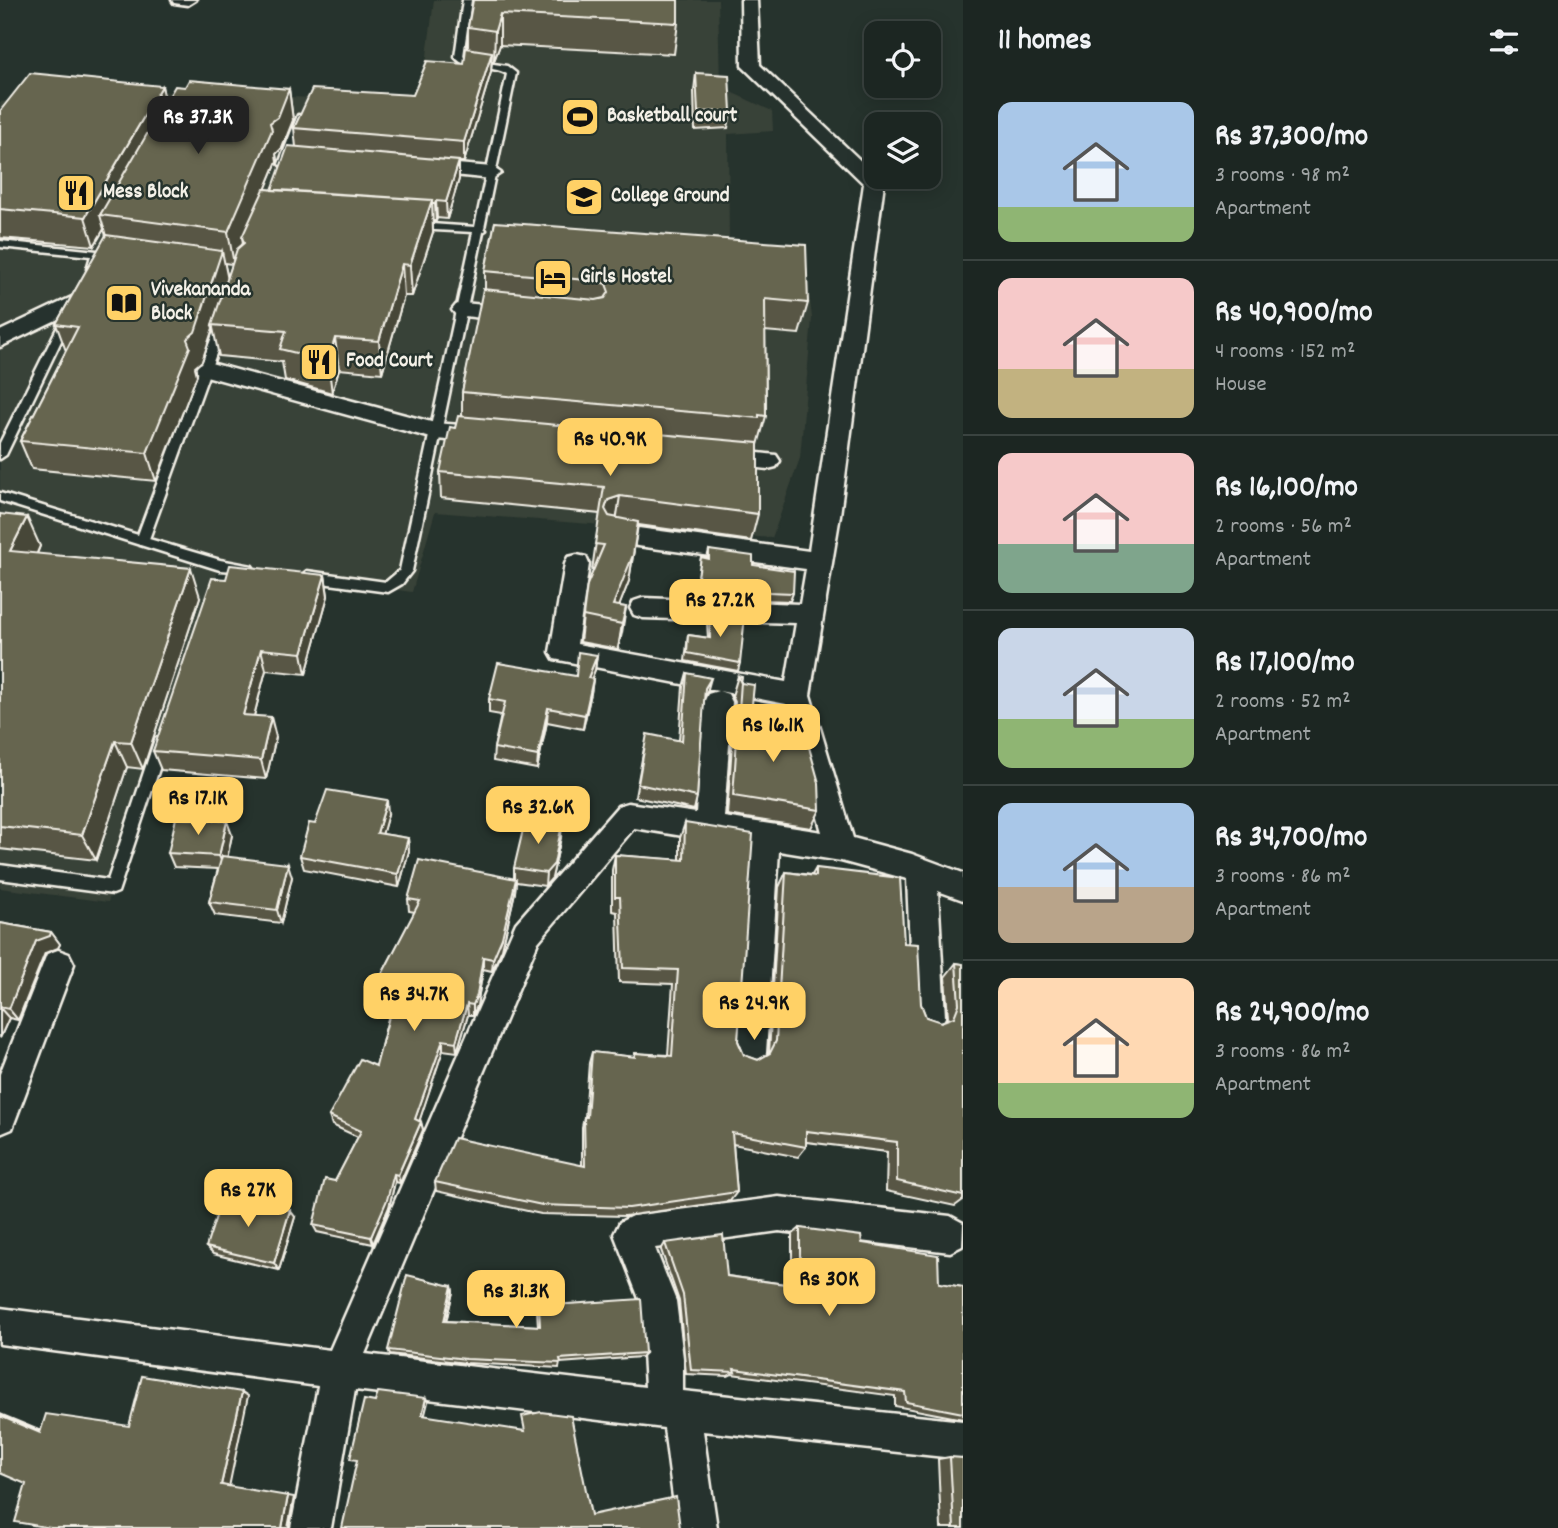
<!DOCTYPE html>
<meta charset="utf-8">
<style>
body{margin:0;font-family:Dekko,sans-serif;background:#29322f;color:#f1f3f6;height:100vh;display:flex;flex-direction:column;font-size:26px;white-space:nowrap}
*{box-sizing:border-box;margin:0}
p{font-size:23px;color:#a0a5a5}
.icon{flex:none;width:38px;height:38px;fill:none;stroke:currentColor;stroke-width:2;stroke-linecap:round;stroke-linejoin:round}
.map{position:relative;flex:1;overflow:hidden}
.details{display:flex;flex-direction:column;background:#1c2622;width:595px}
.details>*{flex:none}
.fabs{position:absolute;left:864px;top:21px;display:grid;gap:14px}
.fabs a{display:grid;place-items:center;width:77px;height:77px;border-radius:14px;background:#1c2622;box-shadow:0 4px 18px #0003,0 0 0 2px #3a4340;font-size:35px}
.price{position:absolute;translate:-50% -60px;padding:0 16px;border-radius:14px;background:#ffd166;color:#111;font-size:23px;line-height:46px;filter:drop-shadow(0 2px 4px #0008)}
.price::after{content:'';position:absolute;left:50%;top:42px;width:21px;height:16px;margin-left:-10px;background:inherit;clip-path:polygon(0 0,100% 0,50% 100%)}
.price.active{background:#222;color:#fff}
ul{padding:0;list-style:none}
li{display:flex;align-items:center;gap:21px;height:175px;padding:0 35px}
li+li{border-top:2px solid #3a4340}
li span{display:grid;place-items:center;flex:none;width:196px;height:140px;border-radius:14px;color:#555}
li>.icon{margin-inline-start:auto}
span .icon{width:84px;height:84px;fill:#fffc;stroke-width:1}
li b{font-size:30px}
h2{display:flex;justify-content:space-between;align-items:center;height:84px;padding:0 35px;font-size:30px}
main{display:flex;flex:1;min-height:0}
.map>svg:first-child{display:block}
.built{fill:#394238}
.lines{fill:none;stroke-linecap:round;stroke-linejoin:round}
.service-casing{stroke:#f4f1e8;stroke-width:5}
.minor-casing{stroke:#f4f1e8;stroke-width:5}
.service{fill:#26332d;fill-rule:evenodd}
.minor{fill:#26332d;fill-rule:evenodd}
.wall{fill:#585745;stroke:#f4f1e8;stroke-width:2;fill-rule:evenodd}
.shaded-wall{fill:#474738;stroke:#f4f1e8;stroke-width:2}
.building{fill:#666550;stroke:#f4f1e8;stroke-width:2}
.labels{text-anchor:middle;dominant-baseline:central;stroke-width:5;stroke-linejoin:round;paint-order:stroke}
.far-poi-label{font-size:21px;font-weight:bold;fill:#f4f1e8;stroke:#26332d;text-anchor:start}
</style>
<main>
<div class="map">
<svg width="963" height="1528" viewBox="0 0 963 1528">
<rect width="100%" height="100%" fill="#26332d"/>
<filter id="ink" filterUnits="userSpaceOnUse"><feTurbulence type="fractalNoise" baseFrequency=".0143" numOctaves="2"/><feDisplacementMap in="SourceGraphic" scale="14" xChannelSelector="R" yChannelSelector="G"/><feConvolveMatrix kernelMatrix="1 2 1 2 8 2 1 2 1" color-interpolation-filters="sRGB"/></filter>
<g filter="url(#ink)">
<path class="built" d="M434,0H718L720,87L772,111L773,131L728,134L729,247L805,257L812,318L800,458L772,538L435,512L412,592L220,565L108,902L0,888V102L108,89L403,102L423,88Z"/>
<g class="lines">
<g class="service-casing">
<path id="service" d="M463,0H471L463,56L467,60L507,66L516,73L484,228L486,230L483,232L412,571L402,584L388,592L307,581L301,576L307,571L386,582L400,570L473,232L416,229L411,226L416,223L475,227L507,74C491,64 468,72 455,57Z
M298,115L306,117L289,164L281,166L279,164Z
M0,241L97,251L102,254L97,269L92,272L87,269L91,256L0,247Z
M67,315L72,318L6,455L0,459V443L62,318Z
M221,323L226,326L149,539L220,560L252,566L254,569L252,572L220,570L0,501V493L138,535L216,326Z
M161,736L166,738L168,742L118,892L113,894L0,879V865L108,880L154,742L156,738Z"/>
</g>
<g class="minor-casing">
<path id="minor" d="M172,0H196L188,5L174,3Z
M741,0H757L760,65L884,183L840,515L810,695L853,838L912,854L963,873V900L938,891L945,1017L940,1028L929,1032L918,1028L913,1017L907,879L841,861L779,851L766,1053L761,1064L750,1069L739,1064L734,1053L750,847L634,828L538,942L365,1354L645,1387L640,1301L614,1234L620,1222L632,1216L779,1197L950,1216L963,1223L962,1246L950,1252L779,1231L655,1248L676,1301L683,1358V1391L963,1421V1459L703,1431L717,1528H677L664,1428L355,1390L331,1528H291L318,1386L0,1344V1308L330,1350L516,923L618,806L628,803L696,813L704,702L708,694L718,691L554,659L550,652L565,564L568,557L577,555L586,557L589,564L577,644L786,682L796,623L643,618L634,615L630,608L634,601L643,598L800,604L806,569L616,543L607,540L604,534L607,528L616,525L809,551L864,184L742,66ZM719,691L786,704L822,832L724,817L732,702L728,694Z
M422,161L492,167L501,173L492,179L415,171L413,167Z
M74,296L81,298L84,303L81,308L0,347V331Z
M463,303L516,308L523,310L527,315L523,320L516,322L456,315L452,310L456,305Z
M207,362L435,423L486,427L494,429L497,435L494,441L486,443L435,439L199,374L196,369L199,364Z
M722,449L776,455L780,461L776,467L768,469L714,463L710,457L714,451Z
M58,950L69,954L74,964L12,1129L0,1134V1074L47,954Z"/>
</g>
<use href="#service" class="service"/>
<use href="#minor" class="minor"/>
</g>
<path class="wall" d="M473,0L678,23L674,54L500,45L494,61H492L491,72L464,162H459V179L447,219L437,218L436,221H433V232L412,296H404L382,373L339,369L332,393L285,380L282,362L219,356L213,328L202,361L195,367L197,375L156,481L32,469L20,441L66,351L56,324L106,236L104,229L94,246L0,238V111L162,86L165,102L185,87L289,89L293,120L282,148L276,154L277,161L265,189L272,190L296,147L294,128L413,95L464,64L468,48V27ZM224,263L232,264L228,278Z
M696,73L731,111L728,128L695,130L694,91Z
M495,222L808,303L799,334L765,331L766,416L758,445V514L751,541L638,525L629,581L619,606L626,607L618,649L580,642L583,616L594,570H592L600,514L441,498L440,472L455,428L462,417V392L485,289V271Z
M0,514L40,546L37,554L200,597L143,769L127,767L96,860L0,849Z
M709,550L753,565L793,593L790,601L707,598V594L696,592L701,557L707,558Z
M325,575L328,596L306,674L266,670L254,716L276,737L266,779L161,770L153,751L226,579Z
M709,615L740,663L738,671L685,661L688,635L708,638L707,623Z
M597,655L595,670L591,679H593L591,693L583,729L547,722L537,769L493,761L494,748L501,715L489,713V699L576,676Z
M687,673L707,692L704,696L697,797L694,810L635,797L644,748L679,740L683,687Z
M738,676L741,683L749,734L820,810L811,828L727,815L735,702L732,696Z
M388,814L382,834L408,838L409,851L399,887L304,869L300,856L315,824Z
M685,823L738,1041L744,1055L758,1060L768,1055L769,1053L779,887L786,872L812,875L816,868L904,943L921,1004L926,1017L941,1022L946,1020L948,1017L945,977L956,963L963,964V1200L955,1206L886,1191L887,1152L806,1142V1147L798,1157L733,1144L737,1192L730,1201L625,1216L541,1214L436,1191L435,1182L582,1166V1127L584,1117H585L589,1063L592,1052L634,1057L635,1053L668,1055L673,984L619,982L617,912L612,911V870L615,855L680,860V838Z
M232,835L227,857L292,877L281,923L215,915L209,902L218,869L174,867L168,853Z
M561,837L552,878L545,886L516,882L515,892L502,949L492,971L483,969L477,1006L473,1015H468L457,1052L443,1050L419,1121L421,1122L423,1130L400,1183L395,1182L389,1207L373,1244L317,1232L313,1225L358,1137L332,1125L329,1116L376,1066L393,999L380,993L378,982L415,912L409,911L408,899L514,879V868Z
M0,923L51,932L60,944L58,948L45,953L18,1020L9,1018L0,1038Z
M295,1217L279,1270L213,1254L206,1247Z
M800,1228L862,1243L939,1283L963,1287V1419L895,1406V1396L732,1374L728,1376L686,1374L679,1301L661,1250L665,1243L727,1276L792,1285V1235Z
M452,1286L453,1292L446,1321L538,1326L537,1311L539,1306L645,1353L641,1357L560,1363L559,1368L466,1363L390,1354L388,1350Z
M950,1457L963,1528H941L938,1459Z"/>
<path class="shaded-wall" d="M500,14V45L494,61L495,31Z
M492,52L491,72L464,162V142Z
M162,86L168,115L100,215L104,229L94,246L85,217Z
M289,89L293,120L282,148L276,154L277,161L244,241L242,237L243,243L234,264L228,232L270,123Z
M459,161V179L447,219L446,202Z
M432,200L433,232L412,296L410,265Z
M436,201L437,218L436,221L435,204Z
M222,251L228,280L212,325L213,328L202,361L195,367L197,375L156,481L147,453L187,339Z
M402,264L404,296L382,373L379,341Z
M335,338L339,369L332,393L328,361Z
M620,496L616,522L605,527V509L608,500Z
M27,517L40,546L25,581L10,551Z
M638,522L629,581L613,622V605Z
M191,568L200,597L143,769L131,742Z
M325,575L328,596L306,674L302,653Z
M626,607L622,633L618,649L622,624Z
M261,649L266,670L249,735L243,715Z
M597,655L595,670L586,692L588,678Z
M711,678L707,692L701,702L705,688Z
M593,679L591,693L583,729L585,715Z
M548,708L547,722L537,769L538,756Z
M271,717L276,737L266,779L261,760Z
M115,741L127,767L96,860L82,835Z
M387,800L388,814L379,846L377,833Z
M227,821L232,835L225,869L219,856Z
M562,824L561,837L552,878L545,886L546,873Z
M408,838L409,851L399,887L398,874Z
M288,864L292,877L281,923L277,910Z
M516,879L515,892L502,949L492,971L493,959Z
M51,932L60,944L58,948L45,953L18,1020L9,1009L36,941Z
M483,957V969L477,1006L473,1015V1005Z
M467,1004L468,1015L457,1052L456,1042Z
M0,1008L9,1018L0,1038Z
M443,1040V1050L417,1128L415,1119Z
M421,1122L423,1130L400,1183L398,1175Z
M394,1174L395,1182L389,1207L373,1244L371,1237Z
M290,1210L295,1217L279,1270L274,1263Z
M452,1286L453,1292L445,1326L444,1321Z
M242,1392L248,1396L229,1487L221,1485Z
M426,1398L428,1402L424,1418L422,1415Z
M0,1414L53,1436L40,1433L0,1416Z
M288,1496L294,1497L288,1528H282Z"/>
<path class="building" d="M473,0H678V23L500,14L495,31L468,27Z
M466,48L492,52L464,142L294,128L312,89L413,95L427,61L464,64Z
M30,73L162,86L85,217L0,209V111Z
M696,73L729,75L731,111L698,112Z
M189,80L289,89L278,117L270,123L272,130L228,232L100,215L175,86L185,87Z
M288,146L459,161L446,202L436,201L435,204H432V200L272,190Z
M264,189L432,200L410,265L402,264L379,341L335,338L328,361L280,349L286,331L212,325L237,249L244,243L242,237Z
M495,222L806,245L808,303L765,299L766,416L759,415V418L462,392L483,289L596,300L605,298L609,292L606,284L597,281L485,271Z
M106,235L222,251L195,332L187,339L190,347L147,453L20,441L78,327L56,324Z
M458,416L758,443V514L620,496L608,500L605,509L609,516L638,522L633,555L613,605L626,607L622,624L583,616L587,585L604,545L595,544L604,487L440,472L450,427L455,428Z
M0,514L27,517L10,551L191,568L131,742L115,741L82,835L0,826Z
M709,550L753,556V565L794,571L793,593L709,590V586L697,584L701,557L709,559Z
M230,565L325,575L302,653L261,649L243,715L271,717L261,760L153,751L212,578L226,579Z
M709,615L745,616L740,663L687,653L688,635L710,638Z
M578,652L597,655L588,678L593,679L585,715L548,708L538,756L494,748L505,702L489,699L498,663L576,676Z
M687,673L711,678L705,688L697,797L638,784L647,734L682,741Z
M738,676L742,677L741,683L754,685L749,734L807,740L819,783L820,810L733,796L741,682Z
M327,790L387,800L377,833L408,838L398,874L300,856L309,823L315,824Z
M526,817L562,824L554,864L546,873L514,868Z
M176,818L227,821L219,856L168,853Z
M685,823L753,834L738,1041L744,1055L758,1060L770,1053L776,1041L786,872L816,876V868L900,878L904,943L918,944L921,1004L926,1017L941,1022L954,1017L959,1004L956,963L963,964V1196L897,1181V1142L806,1131V1147L732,1133L737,1192L629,1208L542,1205L435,1182L454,1138L585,1166L584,1117H587L592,1052L635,1057V1053L672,1056L678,970L623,968L620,897H615V855L684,860Z
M222,856L288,864L277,910L209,902Z
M419,860L516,879L502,938L493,959L483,957L477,995L473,1005L467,1004L456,1042L443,1040L415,1119L421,1122L398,1175L394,1174L387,1200L371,1237L313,1225L325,1179L335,1181L361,1131L329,1116L360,1059L376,1066L396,990L378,982L420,901L408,899Z
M0,923L51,932L50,936L36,941L9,1009L0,1007Z
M223,1195L290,1210L274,1263L206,1247Z
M800,1228L861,1236L862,1243L938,1255L939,1283L963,1287V1413L906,1402L905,1392L734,1369L735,1372L691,1370L683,1295L665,1243L723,1235L727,1276L800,1286Z
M407,1275L452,1286L444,1321L540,1326L539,1306L641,1299L645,1353L560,1359L561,1363L466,1359L388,1350Z
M142,1376L242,1392L221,1485L288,1496L282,1528H51L15,1522L26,1484L0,1473V1416L40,1433L46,1414L129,1426Z
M378,1392L426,1398L422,1415L525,1431L522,1416L541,1412L571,1416L591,1515L676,1497L680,1528H342L357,1460L350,1459L364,1400L375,1402Z
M950,1457L963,1458V1528H954Z"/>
</g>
<defs>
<g id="stadium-square" transform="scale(2.0125)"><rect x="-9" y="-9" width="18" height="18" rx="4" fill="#ffd166" stroke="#26332d"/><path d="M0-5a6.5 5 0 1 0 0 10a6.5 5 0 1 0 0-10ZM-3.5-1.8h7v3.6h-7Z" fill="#111"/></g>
<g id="restaurant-square" transform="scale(2.0125)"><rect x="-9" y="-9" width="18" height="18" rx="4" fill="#ffd166" stroke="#26332d"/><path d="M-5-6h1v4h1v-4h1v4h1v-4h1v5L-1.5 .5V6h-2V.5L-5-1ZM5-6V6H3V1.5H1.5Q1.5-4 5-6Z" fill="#111"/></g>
<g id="university-square" transform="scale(2.0125)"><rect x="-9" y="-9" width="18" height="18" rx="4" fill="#ffd166" stroke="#26332d"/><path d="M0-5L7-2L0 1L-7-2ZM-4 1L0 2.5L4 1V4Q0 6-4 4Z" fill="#111"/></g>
<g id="hotel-square" transform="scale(2.0125)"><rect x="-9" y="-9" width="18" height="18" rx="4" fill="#ffd166" stroke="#26332d"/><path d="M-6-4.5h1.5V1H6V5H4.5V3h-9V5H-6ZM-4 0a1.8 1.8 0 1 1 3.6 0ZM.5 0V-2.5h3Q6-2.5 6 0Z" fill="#111"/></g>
<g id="library-square" transform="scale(2.0125)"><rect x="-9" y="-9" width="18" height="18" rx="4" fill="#ffd166" stroke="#26332d"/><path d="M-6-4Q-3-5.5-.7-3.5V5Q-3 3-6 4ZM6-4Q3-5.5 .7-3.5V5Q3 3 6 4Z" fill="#111"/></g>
</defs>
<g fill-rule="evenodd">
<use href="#stadium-square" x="580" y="117"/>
<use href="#restaurant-square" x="76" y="193"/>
<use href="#university-square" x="584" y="197"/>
<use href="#hotel-square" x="553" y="278"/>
<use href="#library-square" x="124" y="303"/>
<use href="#restaurant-square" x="319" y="362"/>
</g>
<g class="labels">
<g class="far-poi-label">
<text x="607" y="117">Basketball court</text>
<text x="103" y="193">Mess Block</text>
<text x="611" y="197">College Ground</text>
<text x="580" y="278">Girls Hostel</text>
<text x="151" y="291">Vivekananda<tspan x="151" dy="24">Block</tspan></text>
<text x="346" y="362">Food Court</text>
</g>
</g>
</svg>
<div class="fabs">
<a><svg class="icon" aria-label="locate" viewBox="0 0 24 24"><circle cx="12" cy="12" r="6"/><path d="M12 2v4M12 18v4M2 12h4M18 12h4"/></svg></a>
<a><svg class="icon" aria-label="layers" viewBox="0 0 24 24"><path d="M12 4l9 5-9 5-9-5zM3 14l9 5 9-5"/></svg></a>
</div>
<b class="price active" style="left:198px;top:156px">Rs 37.3K</b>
<b class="price" style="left:610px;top:478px">Rs 40.9K</b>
<b class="price" style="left:720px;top:639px">Rs 27.2K</b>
<b class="price" style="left:773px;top:764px">Rs 16.1K</b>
<b class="price" style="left:198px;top:837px">Rs 17.1K</b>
<b class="price" style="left:538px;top:846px">Rs 32.6K</b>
<b class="price" style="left:414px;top:1033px">Rs 34.7K</b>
<b class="price" style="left:754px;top:1042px">Rs 24.9K</b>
<b class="price" style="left:248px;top:1229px">Rs 27K</b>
<b class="price" style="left:829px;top:1318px">Rs 30K</b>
<b class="price" style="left:516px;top:1330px">Rs 31.3K</b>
</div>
<section class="details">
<h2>11 homes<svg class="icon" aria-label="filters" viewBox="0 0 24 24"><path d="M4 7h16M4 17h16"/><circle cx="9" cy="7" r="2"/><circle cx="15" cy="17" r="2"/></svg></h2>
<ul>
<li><span style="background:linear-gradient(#a9c7e8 75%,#8fb573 0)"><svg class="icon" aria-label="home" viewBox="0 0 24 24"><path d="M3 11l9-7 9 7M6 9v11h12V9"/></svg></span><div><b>Rs 37,300/mo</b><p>3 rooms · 98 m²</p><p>Apartment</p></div></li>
<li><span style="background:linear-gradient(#f6c9c9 65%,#c2b280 0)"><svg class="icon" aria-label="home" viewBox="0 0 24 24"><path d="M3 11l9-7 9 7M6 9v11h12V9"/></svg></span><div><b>Rs 40,900/mo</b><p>4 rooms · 152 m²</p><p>House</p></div></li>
<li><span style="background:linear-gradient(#f6c9c9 65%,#7fa58c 0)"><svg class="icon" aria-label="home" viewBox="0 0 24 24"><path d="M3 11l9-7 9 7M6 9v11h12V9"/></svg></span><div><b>Rs 16,100/mo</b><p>2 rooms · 56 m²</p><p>Apartment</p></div></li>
<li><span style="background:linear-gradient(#c9d6e8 65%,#8fb573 0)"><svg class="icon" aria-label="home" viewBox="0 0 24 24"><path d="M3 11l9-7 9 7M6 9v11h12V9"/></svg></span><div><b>Rs 17,100/mo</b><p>2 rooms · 52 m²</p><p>Apartment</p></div></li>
<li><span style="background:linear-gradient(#a9c7e8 60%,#b9a48a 0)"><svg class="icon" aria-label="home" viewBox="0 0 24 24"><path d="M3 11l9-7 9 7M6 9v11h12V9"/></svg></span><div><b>Rs 34,700/mo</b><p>3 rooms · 86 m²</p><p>Apartment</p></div></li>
<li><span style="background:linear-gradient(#ffd9b3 75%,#8fb573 0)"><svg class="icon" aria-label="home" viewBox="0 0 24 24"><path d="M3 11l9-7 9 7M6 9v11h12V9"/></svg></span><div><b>Rs 24,900/mo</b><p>3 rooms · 86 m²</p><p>Apartment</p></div></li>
</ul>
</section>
</main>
